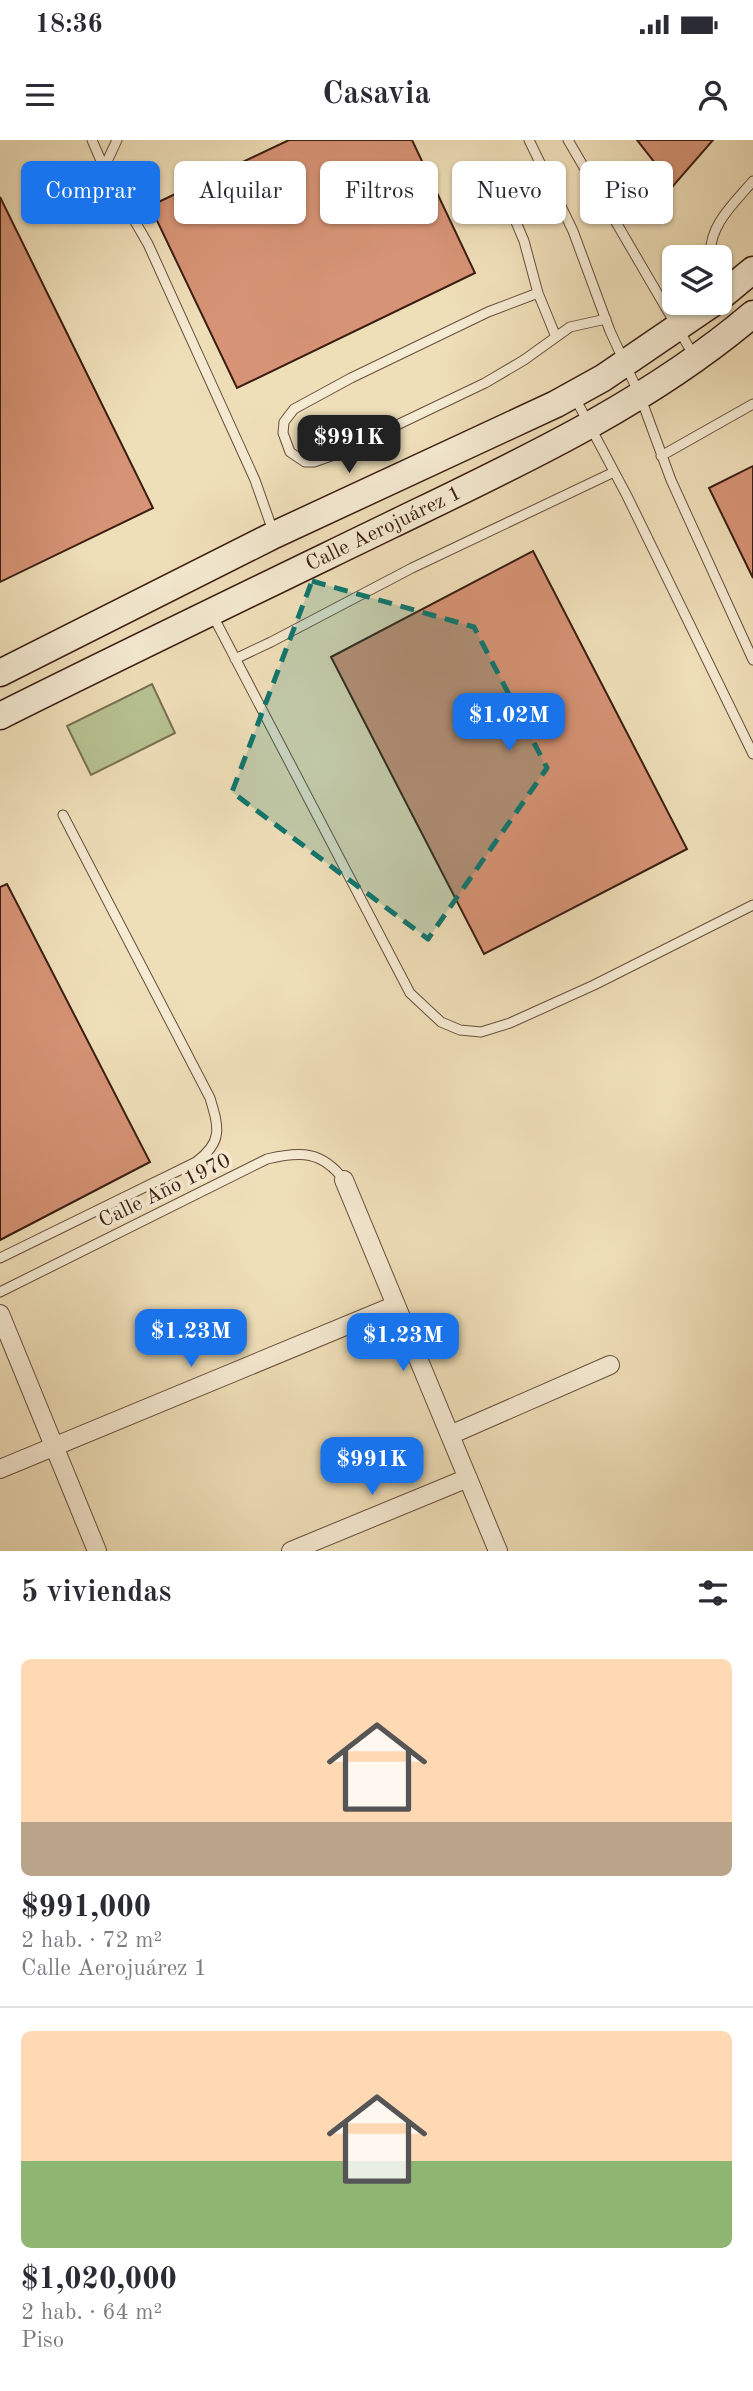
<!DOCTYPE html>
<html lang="es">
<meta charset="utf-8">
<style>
body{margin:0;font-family:"Old Standard TT",serif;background:#f2f2f3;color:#2b2b33;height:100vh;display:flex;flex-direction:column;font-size:26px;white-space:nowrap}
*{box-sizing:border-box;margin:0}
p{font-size:23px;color:#7c7c81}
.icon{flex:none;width:38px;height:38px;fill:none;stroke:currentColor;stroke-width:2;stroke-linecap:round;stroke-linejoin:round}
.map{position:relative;height:1411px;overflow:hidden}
.sheet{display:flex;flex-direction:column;background:#fff;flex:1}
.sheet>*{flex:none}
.top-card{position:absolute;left:21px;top:21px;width:712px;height:63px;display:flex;gap:14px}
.fabs{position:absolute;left:662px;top:105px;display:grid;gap:14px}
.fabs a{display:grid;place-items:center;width:70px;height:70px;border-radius:10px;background:#fff;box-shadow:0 2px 5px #0004;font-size:35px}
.price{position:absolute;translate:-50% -60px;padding:0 16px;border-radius:14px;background:#1a73e8;color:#fff;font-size:23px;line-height:46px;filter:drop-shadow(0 2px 4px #0008)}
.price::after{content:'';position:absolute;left:50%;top:42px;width:21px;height:16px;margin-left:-10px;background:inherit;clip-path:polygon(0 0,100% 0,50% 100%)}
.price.on{background:#222;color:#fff}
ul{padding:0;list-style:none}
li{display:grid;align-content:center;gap:14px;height:371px;padding:0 21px}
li+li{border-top:2px solid #e1e1e2}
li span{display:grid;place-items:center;height:217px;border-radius:10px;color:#555}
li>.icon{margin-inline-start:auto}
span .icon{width:126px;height:126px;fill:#fffc;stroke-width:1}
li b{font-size:30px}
h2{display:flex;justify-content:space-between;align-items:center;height:84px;padding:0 21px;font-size:30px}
.pill{padding:0 24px;border-radius:10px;background:#fff;box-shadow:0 2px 5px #0004;font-size:24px;line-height:63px}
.pill.on{background:#1a73e8;color:#fff}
.status{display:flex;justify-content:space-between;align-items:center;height:49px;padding:0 35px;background:#fff;direction:ltr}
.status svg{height:19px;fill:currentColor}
header{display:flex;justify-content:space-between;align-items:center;height:91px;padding:0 21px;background:#fff;font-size:32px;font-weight:700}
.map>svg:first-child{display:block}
.green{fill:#b7c291;stroke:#797052;stroke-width:2}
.building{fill:#d69375;stroke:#3b1d12;stroke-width:2}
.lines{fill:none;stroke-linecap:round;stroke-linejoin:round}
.lane-casing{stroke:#684e3c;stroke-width:11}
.street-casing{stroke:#684e3c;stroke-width:20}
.secondary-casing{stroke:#3b1d12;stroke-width:29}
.lane{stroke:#f5ead2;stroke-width:9}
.street{stroke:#f5ead2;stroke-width:18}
.secondary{stroke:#f5ead2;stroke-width:26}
.marked{fill:#0f766e;fill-opacity:0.2;stroke:#0f766e;stroke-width:5;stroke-dasharray:14 9;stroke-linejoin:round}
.labels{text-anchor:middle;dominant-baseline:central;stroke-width:7;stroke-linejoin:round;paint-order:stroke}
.street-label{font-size:21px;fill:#3b1d12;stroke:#f5ead2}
</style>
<div class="status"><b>18:36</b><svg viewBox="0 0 49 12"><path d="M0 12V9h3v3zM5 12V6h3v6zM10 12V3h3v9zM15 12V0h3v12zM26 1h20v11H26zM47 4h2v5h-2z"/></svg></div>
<header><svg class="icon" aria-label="menu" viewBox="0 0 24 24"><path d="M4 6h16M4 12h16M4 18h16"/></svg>Casavia<svg class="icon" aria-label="person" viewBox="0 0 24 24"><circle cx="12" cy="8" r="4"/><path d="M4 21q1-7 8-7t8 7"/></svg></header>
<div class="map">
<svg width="753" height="1411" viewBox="0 0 753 1411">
<rect width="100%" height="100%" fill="#efdfb9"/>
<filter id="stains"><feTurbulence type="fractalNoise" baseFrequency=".00286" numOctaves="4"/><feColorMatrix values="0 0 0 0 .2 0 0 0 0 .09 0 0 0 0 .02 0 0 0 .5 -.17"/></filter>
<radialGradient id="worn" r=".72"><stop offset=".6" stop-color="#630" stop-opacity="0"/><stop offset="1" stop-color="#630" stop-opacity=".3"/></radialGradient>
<path class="green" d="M152,544L175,593L91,635L67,586Z"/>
<path class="building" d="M289,0H412L475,133L237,248L150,66Z
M637,0H713L673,46Z
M0,57L153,368L0,442Z
M753,326V438L709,348Z
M533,411L687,709L484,814L331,517Z
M7,744L150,1022L0,1100V747Z"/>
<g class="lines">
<g class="lane-casing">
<path id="lane" d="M92,0L104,28L148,104L255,340L274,394
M529,0L573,91L610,191L640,256L671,340L753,520
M568,0L694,216
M104,28L117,0
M502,49L524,101L538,153L556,197
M711,117C707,87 735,62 753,41
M538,153L488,172L351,238L294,269L284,282L283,293L290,312L305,322H314L334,315L485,243L524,220L570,187L606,179
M574,256L627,356L753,614
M661,316L753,264
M212,474L410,853L441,882L460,890L481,892L510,883L594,845L753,765
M235,519L271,502L412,428L614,332
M0,1118L196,1022C223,1002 219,988 210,958L63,675
M0,1152L267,1019C301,1011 322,1011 344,1040"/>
</g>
<g class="street-casing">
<path id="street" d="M344,1040L498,1411
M0,1174L97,1411
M450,1295L610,1225
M0,1329L396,1165
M291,1411L468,1338"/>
</g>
<g class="secondary-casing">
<g id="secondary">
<path d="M719,158L753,130"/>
<path d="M0,533L274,395L556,264L603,238L713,163"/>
<path id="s1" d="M0,576C130,511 261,448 391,385C517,324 646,265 753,174"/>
</g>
</g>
<use href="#lane" class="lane"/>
<use href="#street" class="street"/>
<use href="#secondary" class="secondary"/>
</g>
<path class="marked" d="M312,441L474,487L547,628L428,799L232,652Z"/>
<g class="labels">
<g class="street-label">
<text stroke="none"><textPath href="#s1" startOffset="427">Calle Aerojuárez 1</textPath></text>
<text transform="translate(165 1051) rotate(-26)">Calle Año 1970</text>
</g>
</g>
<rect width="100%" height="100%" filter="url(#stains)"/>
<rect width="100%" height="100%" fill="url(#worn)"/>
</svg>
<div class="fabs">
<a><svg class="icon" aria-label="layers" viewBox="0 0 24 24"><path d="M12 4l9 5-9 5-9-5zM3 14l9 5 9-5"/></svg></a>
</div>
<b class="price on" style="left:349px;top:335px">$991K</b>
<b class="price" style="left:509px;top:613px">$1.02M</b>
<b class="price" style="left:191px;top:1229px">$1.23M</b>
<b class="price" style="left:403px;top:1233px">$1.23M</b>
<b class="price" style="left:372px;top:1357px">$991K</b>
<div class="top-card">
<a class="pill on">Comprar</a>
<a class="pill">Alquilar</a>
<a class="pill">Filtros</a>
<a class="pill">Nuevo</a>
<a class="pill">Piso</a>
</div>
</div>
<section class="sheet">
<h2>5 viviendas<svg class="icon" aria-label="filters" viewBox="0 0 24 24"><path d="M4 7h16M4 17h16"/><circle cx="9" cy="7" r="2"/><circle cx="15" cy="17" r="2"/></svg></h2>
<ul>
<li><span style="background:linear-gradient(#ffd9b3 75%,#b9a48a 0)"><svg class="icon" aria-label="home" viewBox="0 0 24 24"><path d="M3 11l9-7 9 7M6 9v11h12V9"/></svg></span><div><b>$991,000</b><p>2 hab. · 72 m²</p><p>Calle Aerojuárez 1</p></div></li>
<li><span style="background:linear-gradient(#ffd9b3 60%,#8fb573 0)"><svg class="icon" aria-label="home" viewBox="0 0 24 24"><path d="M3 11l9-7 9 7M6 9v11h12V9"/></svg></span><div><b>$1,020,000</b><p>2 hab. · 64 m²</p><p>Piso</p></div></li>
</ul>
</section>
